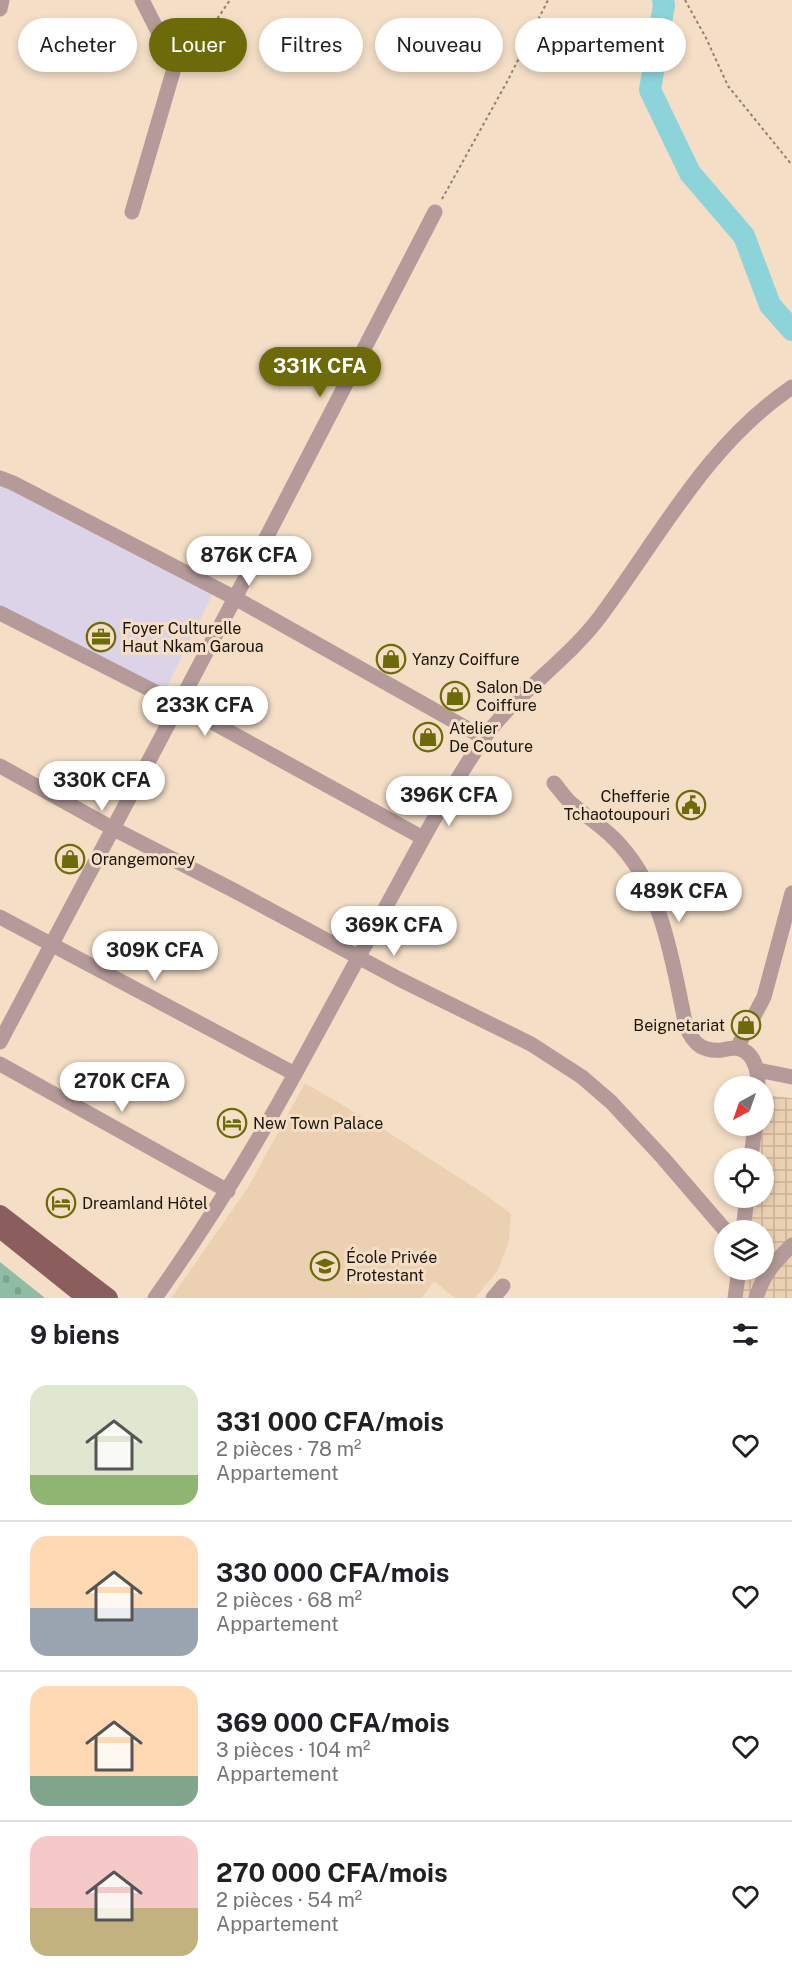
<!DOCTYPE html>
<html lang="fr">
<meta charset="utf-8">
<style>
body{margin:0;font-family:"Public Sans",sans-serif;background:#f2f2f2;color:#202124;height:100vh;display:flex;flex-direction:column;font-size:22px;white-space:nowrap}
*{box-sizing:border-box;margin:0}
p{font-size:20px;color:#757577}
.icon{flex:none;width:33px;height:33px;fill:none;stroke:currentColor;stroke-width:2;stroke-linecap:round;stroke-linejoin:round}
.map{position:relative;height:1298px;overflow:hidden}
.side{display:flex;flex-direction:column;background:#fff;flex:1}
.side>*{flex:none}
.top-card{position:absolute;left:18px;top:18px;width:756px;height:54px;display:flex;gap:12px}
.needle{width:39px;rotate:220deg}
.buttons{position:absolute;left:714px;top:1076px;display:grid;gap:12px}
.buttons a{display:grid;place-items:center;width:60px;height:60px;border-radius:50%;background:#fff;box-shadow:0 3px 9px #0003;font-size:30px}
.price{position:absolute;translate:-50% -51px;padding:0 14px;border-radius:21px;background:#fff;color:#222;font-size:20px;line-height:39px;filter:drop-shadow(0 2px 3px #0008)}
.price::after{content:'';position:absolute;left:50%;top:36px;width:18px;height:14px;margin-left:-9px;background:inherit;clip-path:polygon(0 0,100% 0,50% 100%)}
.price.current{background:#6d6b09;color:#fff}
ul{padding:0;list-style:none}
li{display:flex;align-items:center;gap:18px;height:150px;padding:0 30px}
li+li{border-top:2px solid #e0e0e0}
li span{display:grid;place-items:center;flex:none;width:168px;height:120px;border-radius:18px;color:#555}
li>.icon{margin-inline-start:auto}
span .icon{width:72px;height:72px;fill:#fffc;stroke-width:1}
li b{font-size:26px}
h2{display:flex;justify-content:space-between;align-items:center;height:72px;padding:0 30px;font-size:26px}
.tag{padding:0 21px;border-radius:27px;background:#fff;box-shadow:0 3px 9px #0003;font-size:21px;line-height:54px}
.tag.current{background:#6d6b09;color:#fff}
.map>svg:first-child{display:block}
.commercial{fill:#ddd3e8}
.industrial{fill:url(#industrial-grid)}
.built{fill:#ebd0b2}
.cemetery{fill:url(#cemetery-stones)}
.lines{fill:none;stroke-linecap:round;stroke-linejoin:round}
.river{stroke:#8dd4da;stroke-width:22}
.path{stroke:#8f806f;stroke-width:2;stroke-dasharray:3 3;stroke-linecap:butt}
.minor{stroke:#b49a99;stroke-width:15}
.major{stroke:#8b5d5c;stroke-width:18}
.labels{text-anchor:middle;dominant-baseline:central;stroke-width:6;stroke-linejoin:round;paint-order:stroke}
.poi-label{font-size:16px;fill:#1c150c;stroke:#f4dec6;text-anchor:start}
</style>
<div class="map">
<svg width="792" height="1298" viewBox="0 0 792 1298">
<defs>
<pattern id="industrial-grid" width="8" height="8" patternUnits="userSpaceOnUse" patternTransform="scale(1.5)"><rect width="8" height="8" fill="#ebd0b2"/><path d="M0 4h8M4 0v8" fill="none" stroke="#c9b298"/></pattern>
<pattern id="cemetery-stones" width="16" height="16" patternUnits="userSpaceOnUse" patternTransform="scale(1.5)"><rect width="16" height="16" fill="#8fbda4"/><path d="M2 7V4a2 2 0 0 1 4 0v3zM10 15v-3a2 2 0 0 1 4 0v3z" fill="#7ba28c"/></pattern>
</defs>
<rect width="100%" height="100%" fill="#f4dec6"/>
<path class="commercial" d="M0,484L213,593L165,691L0,606Z"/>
<path class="industrial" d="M765,1095L792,1098V1298H742L745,1269H764V1230H750L753,1197H764V1158H758L762,1125H764Z"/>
<path class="built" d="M305,1083L386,1131L483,1193L511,1214L509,1240L498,1270L475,1298H455L434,1281L422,1298H171L249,1186Z"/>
<path class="cemetery" d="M0,1262L45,1298H0Z"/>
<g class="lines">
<path class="river" d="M663,0L664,5L650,90L690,173L744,236L770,305L792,330"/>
<path class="path" d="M685,0L706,38L728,86L792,165
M185,54L217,19L230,0
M442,199L508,80L548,0"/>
<path class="minor" d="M0,9L2,0
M132,212L175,65L142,0
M0,478L13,483L235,598L484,738
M0,613L179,704L423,838
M0,766L112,828L233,890L399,979L531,1044L582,1077L611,1102L663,1158L725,1230
M554,783C560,790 565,798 572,804C588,818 607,829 621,846C664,894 673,966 686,1026C693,1044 703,1052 722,1050C726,1049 732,1048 736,1048C755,1051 758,1071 758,1086
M0,917L295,1074
M0,1042L235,598L435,212
M737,1048L764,997L792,893
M0,1064L228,1191
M758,1070L792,1077
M751,1158L755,1125
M743,1230L747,1197
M155,1298C206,1226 253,1151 295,1074C330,1010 365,945 400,881C426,833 452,785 482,741C514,694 569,660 602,614C662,533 707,445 792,387
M493,1298L503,1286
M735,1298L739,1269
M756,1298C763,1275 775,1261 792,1245"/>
<path class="major" d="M0,1214L109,1298
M0,1229L86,1298"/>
</g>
<defs>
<g id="office-ring" transform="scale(1.5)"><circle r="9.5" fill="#f4dec6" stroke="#6d6b09" stroke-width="1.5"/><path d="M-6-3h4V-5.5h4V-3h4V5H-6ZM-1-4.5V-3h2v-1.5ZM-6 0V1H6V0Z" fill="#6d6b09"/></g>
<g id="shop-ring" transform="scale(1.5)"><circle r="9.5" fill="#f4dec6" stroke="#6d6b09" stroke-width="1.5"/><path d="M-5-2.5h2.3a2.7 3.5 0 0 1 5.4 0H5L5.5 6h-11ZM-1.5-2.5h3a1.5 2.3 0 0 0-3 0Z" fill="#6d6b09"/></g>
<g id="civic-ring" transform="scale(1.5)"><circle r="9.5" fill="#f4dec6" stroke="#6d6b09" stroke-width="1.5"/><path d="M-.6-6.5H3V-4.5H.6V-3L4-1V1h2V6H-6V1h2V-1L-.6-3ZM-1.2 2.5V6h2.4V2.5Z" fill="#6d6b09"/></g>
<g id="hotel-ring" transform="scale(1.5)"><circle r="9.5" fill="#f4dec6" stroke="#6d6b09" stroke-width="1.5"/><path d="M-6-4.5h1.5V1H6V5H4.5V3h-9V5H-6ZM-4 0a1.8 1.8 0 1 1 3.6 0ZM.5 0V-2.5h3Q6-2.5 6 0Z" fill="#6d6b09"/></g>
<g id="school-ring" transform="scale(1.5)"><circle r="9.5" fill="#f4dec6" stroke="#6d6b09" stroke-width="1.5"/><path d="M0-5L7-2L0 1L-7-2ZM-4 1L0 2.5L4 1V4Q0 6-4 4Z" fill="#6d6b09"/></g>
</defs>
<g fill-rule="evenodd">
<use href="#office-ring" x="101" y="637"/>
<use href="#shop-ring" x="391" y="659"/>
<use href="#shop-ring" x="455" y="696"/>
<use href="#shop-ring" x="428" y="737"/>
<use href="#civic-ring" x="691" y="805"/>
<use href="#shop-ring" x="70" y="859"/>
<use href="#shop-ring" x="746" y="1025"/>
<use href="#hotel-ring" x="232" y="1123"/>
<use href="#hotel-ring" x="61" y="1203"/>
<use href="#school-ring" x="325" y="1266"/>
</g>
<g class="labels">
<g class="poi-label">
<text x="122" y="628">Foyer Culturelle<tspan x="122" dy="18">Haut Nkam Garoua</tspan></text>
<text x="412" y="659">Yanzy Coiffure</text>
<text x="476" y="687">Salon De<tspan x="476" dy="18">Coiffure</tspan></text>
<text x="449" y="728">Atelier<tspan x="449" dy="18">De Couture</tspan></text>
<text x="670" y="796" text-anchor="end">Chefferie<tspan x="670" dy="18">Tchaotoupouri</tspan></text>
<text x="91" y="859">Orangemoney</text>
<text x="725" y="1025" text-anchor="end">Beignetariat</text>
<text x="253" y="1123">New Town Palace</text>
<text x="82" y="1203">Dreamland Hôtel</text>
<text x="346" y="1257">École Privée<tspan x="346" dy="18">Protestant</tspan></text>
</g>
</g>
</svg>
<div class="buttons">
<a><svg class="needle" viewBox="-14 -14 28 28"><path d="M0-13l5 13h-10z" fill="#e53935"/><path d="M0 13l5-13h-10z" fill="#757577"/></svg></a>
<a><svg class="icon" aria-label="locate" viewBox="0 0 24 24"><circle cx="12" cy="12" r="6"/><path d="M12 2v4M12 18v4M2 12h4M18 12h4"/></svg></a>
<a><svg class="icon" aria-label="layers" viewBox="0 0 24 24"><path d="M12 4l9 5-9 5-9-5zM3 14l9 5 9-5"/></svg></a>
</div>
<b class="price current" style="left:320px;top:398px">331K CFA</b>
<b class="price" style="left:249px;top:587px">876K CFA</b>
<b class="price" style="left:205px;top:737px">233K CFA</b>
<b class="price" style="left:102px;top:812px">330K CFA</b>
<b class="price" style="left:449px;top:827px">396K CFA</b>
<b class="price" style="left:679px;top:923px">489K CFA</b>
<b class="price" style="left:394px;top:957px">369K CFA</b>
<b class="price" style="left:155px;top:982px">309K CFA</b>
<b class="price" style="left:122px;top:1113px">270K CFA</b>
<div class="top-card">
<a class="tag">Acheter</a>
<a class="tag current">Louer</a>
<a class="tag">Filtres</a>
<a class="tag">Nouveau</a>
<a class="tag">Appartement</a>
</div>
</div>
<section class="side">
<h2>9 biens<svg class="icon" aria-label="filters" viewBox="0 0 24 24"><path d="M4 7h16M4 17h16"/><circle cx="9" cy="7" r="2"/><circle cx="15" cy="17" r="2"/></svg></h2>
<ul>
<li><span style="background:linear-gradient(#dfe7d0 75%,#8fb573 0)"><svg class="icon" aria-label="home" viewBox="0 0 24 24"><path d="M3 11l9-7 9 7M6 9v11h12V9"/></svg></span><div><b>331 000 CFA/mois</b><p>2 pièces · 78 m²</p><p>Appartement</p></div><svg class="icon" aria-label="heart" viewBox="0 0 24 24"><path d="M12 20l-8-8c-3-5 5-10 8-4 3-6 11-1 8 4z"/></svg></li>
<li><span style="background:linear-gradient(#ffd9b3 60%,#9aa5b1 0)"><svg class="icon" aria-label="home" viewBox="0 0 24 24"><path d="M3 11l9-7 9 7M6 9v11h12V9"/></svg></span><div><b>330 000 CFA/mois</b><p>2 pièces · 68 m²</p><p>Appartement</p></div><svg class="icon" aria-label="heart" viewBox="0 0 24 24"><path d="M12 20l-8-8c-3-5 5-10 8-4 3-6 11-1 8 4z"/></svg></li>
<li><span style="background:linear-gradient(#ffd9b3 75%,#7fa58c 0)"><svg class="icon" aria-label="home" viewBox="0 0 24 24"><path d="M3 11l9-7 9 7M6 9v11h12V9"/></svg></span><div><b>369 000 CFA/mois</b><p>3 pièces · 104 m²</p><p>Appartement</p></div><svg class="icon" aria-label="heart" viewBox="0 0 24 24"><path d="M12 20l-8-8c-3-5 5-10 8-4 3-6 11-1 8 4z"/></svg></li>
<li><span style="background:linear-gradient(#f6c9c9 60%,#c2b280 0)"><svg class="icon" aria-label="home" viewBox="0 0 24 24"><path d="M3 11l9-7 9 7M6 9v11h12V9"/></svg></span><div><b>270 000 CFA/mois</b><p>2 pièces · 54 m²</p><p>Appartement</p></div><svg class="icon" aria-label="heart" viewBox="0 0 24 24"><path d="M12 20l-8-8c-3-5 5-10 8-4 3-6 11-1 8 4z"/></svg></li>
</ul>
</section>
